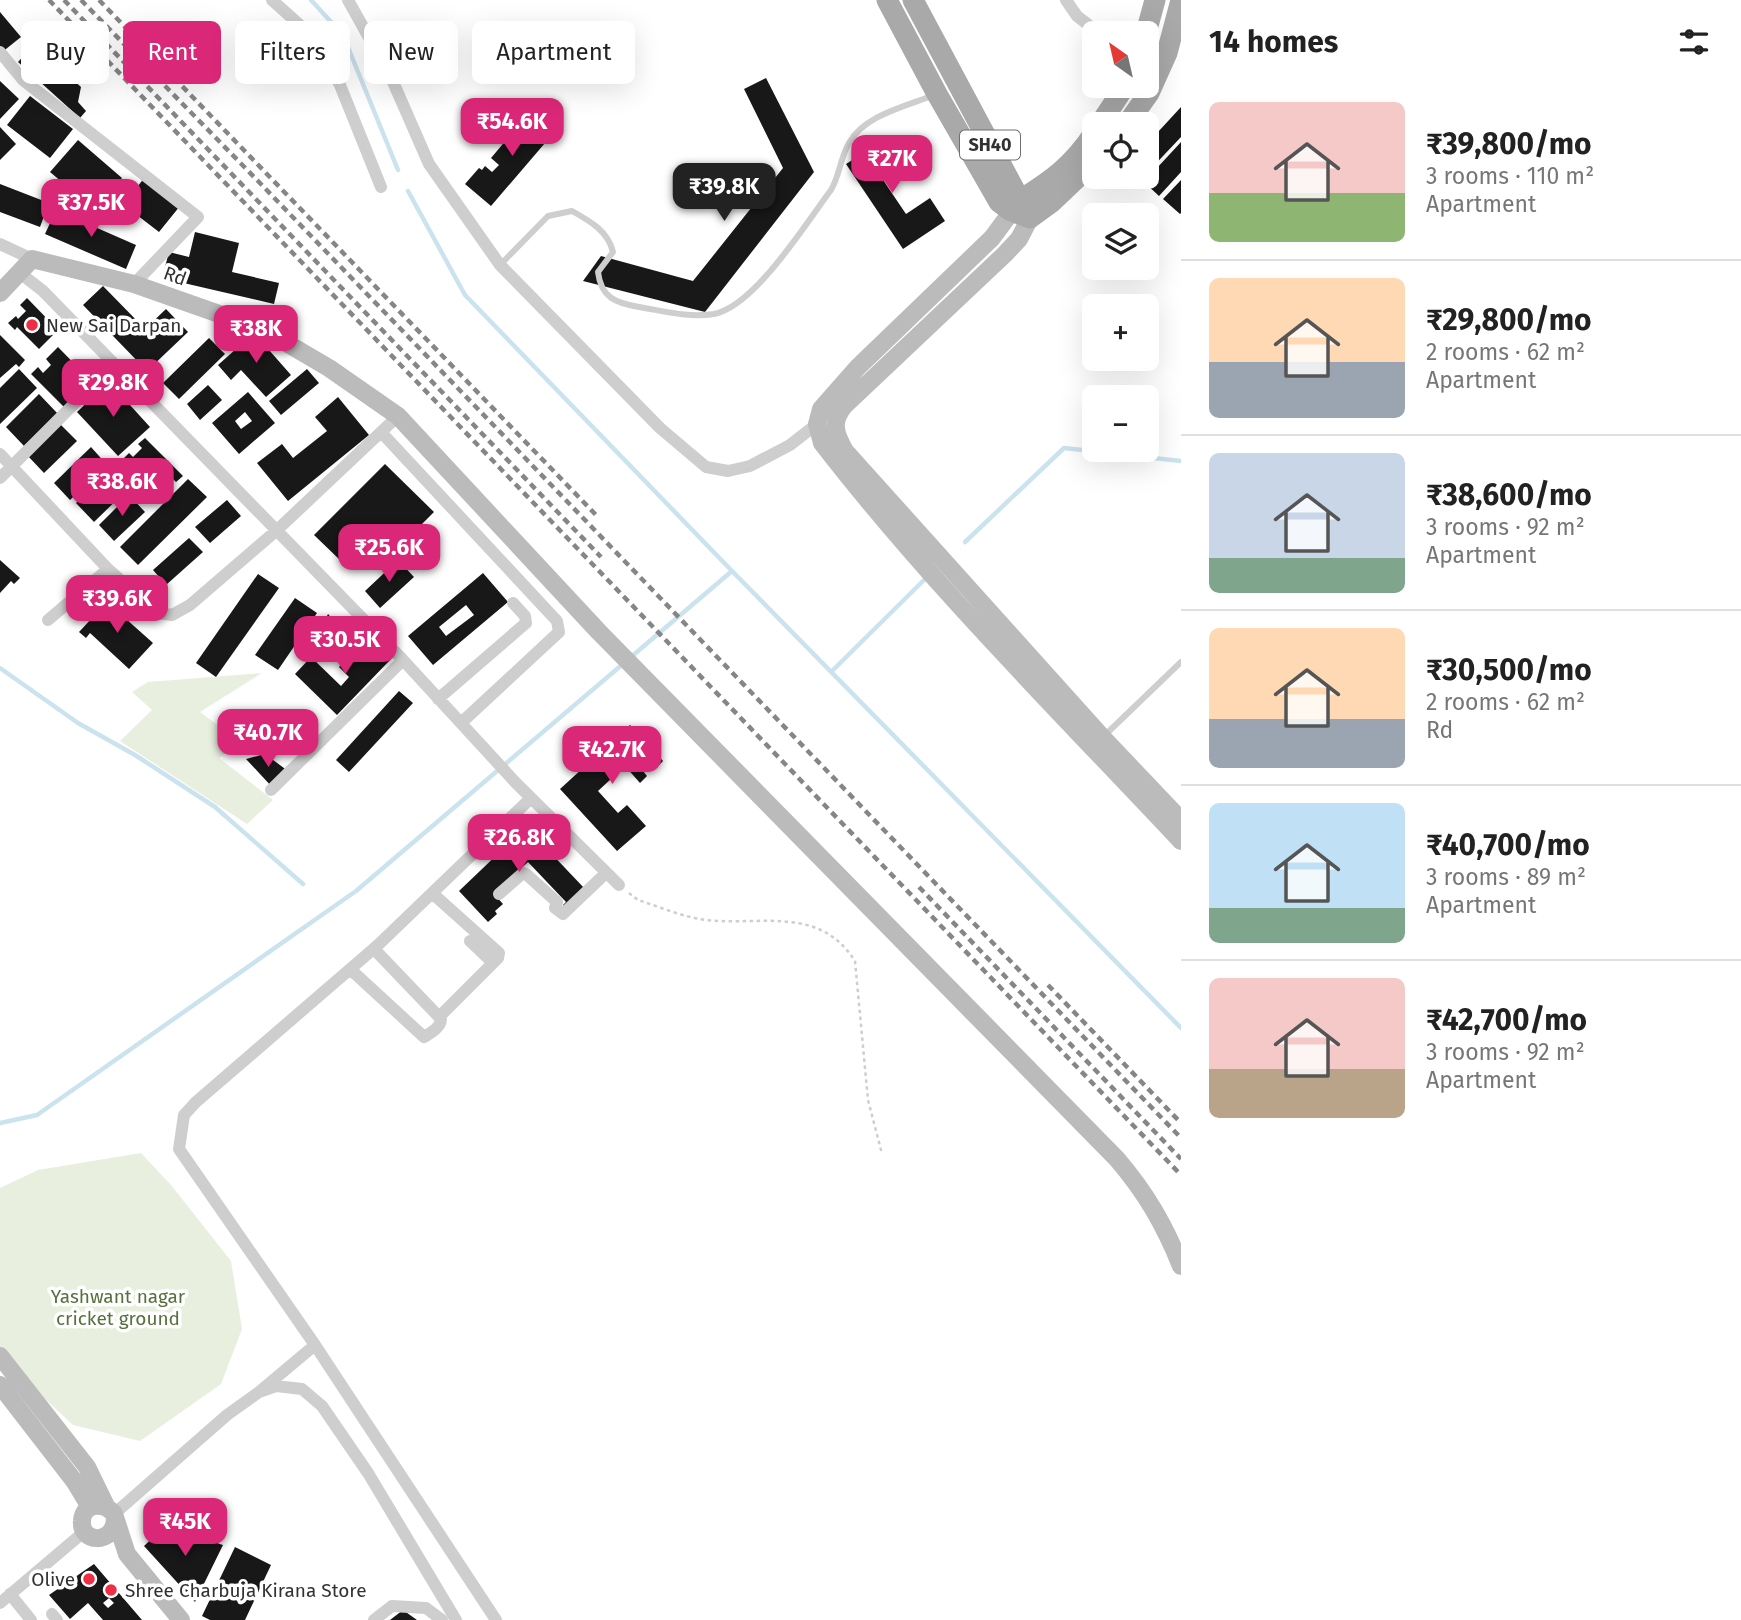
<!DOCTYPE html>
<meta charset="utf-8">
<style>
body{margin:0;font-family:"Fira Sans",sans-serif;background:#f6f6f6;color:#222;height:100vh;display:flex;flex-direction:column;font-size:26px;white-space:nowrap}
*{box-sizing:border-box;margin:0}
p{font-size:23px;color:#767676}
.icon{flex:none;width:38px;height:38px;fill:none;stroke:currentColor;stroke-width:2;stroke-linecap:round;stroke-linejoin:round}
.map{position:relative;flex:1;overflow:hidden}
.drawer{display:flex;flex-direction:column;background:#fff;width:560px}
.drawer>*{flex:none}
.top-card{position:absolute;left:21px;top:21px;width:665px;height:63px;display:flex;gap:14px}
.needle{width:46px;rotate:326deg}
.fabs{position:absolute;left:1082px;top:21px;display:grid;gap:14px}
.fabs a{display:grid;place-items:center;width:77px;height:77px;border-radius:10px;background:#fff;box-shadow:0 7px 28px #0002;font-size:35px}
.price{position:absolute;translate:-50% -60px;padding:0 16px;border-radius:14px;background:#db2777;color:#fff;font-size:23px;line-height:46px;filter:drop-shadow(0 2px 4px #0008)}
.price::after{content:'';position:absolute;left:50%;top:42px;width:21px;height:16px;margin-left:-10px;background:inherit;clip-path:polygon(0 0,100% 0,50% 100%)}
.price.selected{background:#222;color:#fff}
ul{padding:0;list-style:none}
li{display:flex;align-items:center;gap:21px;height:175px;padding:0 28px}
li+li{border-top:2px solid #e0e0e0}
li span{display:grid;place-items:center;flex:none;width:196px;height:140px;border-radius:10px;color:#555}
li>.icon{margin-inline-start:auto}
span .icon{width:84px;height:84px;fill:#fffc;stroke-width:1}
li b{font-size:30px}
h2{display:flex;justify-content:space-between;align-items:center;height:84px;padding:0 28px;font-size:30px}
.chip{padding:0 24px;border-radius:10px;background:#fff;box-shadow:0 7px 28px #0002;font-size:24px;line-height:63px}
.chip.selected{background:#db2777;color:#fff}
main{display:flex;flex:1;min-height:0}
.map>svg:first-child{display:block}
.green{fill:#e8efdf}
.lines{fill:none;stroke-linecap:round;stroke-linejoin:round}
.stream{stroke:#cbe3ef;stroke-width:4.5}
.building{fill:#181818;fill-rule:evenodd}
.path{stroke:#cecece;stroke-width:2.5;stroke-dasharray:3.5 3.5;stroke-linecap:butt}
.lane{stroke:#cecece;stroke-width:6}
.street{stroke:#cecece;stroke-width:12}
.secondary{stroke:#bbb;stroke-width:18}
.primary{stroke:#a9a9a9;stroke-width:21}
.rail{stroke:#868686;stroke-width:4.5;stroke-dasharray:7 5;stroke-linecap:butt}
.poi-dot{fill:#ee2e45;stroke:#fff;stroke-width:2.5}
.labels{text-anchor:middle;dominant-baseline:central;stroke-width:7;stroke-linejoin:round;paint-order:stroke}
.shield{fill:#fff;stroke:#6f6f6f;stroke-width:2}
.shield-label{font-size:18px;font-weight:bold;fill:#313131}
.street-label{font-size:19px;fill:#313131;stroke:#fff}
.poi-label{font-size:19px;fill:#313131;stroke:#fff;text-anchor:start}
.park-label{font-size:19px;fill:#57703c;stroke:#fff}
</style>
<main>
<div class="map">
<svg width="1181" height="1620" viewBox="0 0 1181 1620">
<rect width="100%" height="100%" fill="#fff"/>
<path class="green" d="M262,673L200,712L242,743L219,758L273,800L247,824L120,741L152,710L132,692L148,682Z
M141,1153L171,1185L231,1261L242,1329L221,1384L140,1441L73,1425L0,1357V1188L38,1170Z"/>
<g class="lines">
<path class="stream" d="M311,0L343,35L398,170
M408,191L465,295L732,571
M965,542L1064,448L1181,461
M631,657L732,571L1181,1028
M0,668L78,723L135,755L215,807L303,884
M831,672L925,579
M0,1123L37,1115L356,891L624,663"/>
</g>
<path class="building" d="M0,12L21,37L1,53L0,51Z
M35,44L81,87L78,102L86,111L80,118L18,62Z
M766,78L814,172L705,312L583,281L601,256L693,281L783,168L744,89Z
M0,81L19,99L0,119Z
M30,96L73,129L50,158L7,125Z
M1181,107V137L1146,174V145Z
M534,108L557,129L491,206L465,184L479,168L482,170L485,166L492,172L499,165L491,158L513,132L522,139L526,134L518,127Z
M0,127L16,144L0,160Z
M887,138L903,162L881,177L906,214L930,198L945,221L903,249L846,164Z
M78,140L122,178L95,210L50,172Z
M1181,142V172L1159,196L1144,182Z
M144,178L180,206L159,232L124,205Z
M1181,180V213L1180,214L1163,199Z
M0,184L49,203L40,227L0,212Z
M56,210L136,245L126,269L45,234Z
M195,232L239,243L232,272L279,283L274,304L162,278L169,252L189,257Z
M103,286L145,329L166,309L188,332L147,371L83,305Z
M27,298L58,330L39,349L17,327L15,330L8,323L16,316L18,319L26,311L20,305Z
M254,333L291,375L266,397L241,370L231,380L218,365Z
M0,335L25,360L19,367L16,364L0,378Z
M209,338L225,354L179,399L163,383Z
M58,347L93,383L85,391L80,386L68,397L73,402L66,409L31,374L38,367L43,373L51,365L46,359Z
M19,369L37,388L0,424V388Z
M307,369L319,383L281,415L269,401Z
M109,382L150,427L118,456L77,412Z
M208,385L222,400L200,420L187,404Z
M248,392L275,423L239,454L212,423ZM245,412L252,421L241,429L235,421Z
M39,394L58,414L24,446L6,427Z
M338,397L369,435L288,501L257,463L282,444L293,458L327,431L315,417Z
M59,423L77,441L44,473L27,455Z
M145,438L183,476L176,482L172,478L163,486L168,491L161,497L123,459L129,453L133,457L142,448L138,444Z
M91,447L107,465L70,500L54,483Z
M385,464L434,512L382,564L360,542L341,561L314,535Z
M113,467L131,486L94,522L76,503Z
M188,479L207,497L138,565L120,547Z
M129,495L145,512L114,541L99,525Z
M227,500L241,516L210,543L195,527Z
M189,538L203,552L166,585L153,570Z
M0,560L20,578L14,584L11,581L0,593Z
M398,560L414,577L380,608L365,591Z
M483,573L508,602L433,665L408,636ZM466,605L474,615L446,636L439,627Z
M258,574L279,588L216,677L196,663Z
M295,598L317,613L278,670L255,655Z
M107,602L153,643L129,669L90,633L86,638L79,632Z
M328,614L353,641L341,653L321,628Z
M368,637L391,659L337,715L295,674L311,657L341,686L349,677L339,667Z
M399,691L413,703L349,772L336,760Z
M630,725L663,761L654,770L649,764L643,771L647,776L640,783L625,766L598,791L618,813L627,805L646,826L617,851L560,789Z
M265,754L288,771L272,787L246,759Z
M526,827L586,890L566,909L563,905L566,902L528,862L494,894L503,904L495,911L497,914L488,922L459,891Z
M165,1526L223,1545L195,1602L144,1546Z
M235,1547L271,1565L245,1620H210L202,1616Z
M94,1564L142,1620H103L88,1603L70,1619L49,1595ZM109,1598L114,1603L108,1608L103,1603Z
M403,1610L417,1620H390Z"/>
<g class="lines">
<path class="path" d="M629,893L638,900C660,907 683,917 706,920C762,926 819,905 855,961L868,1100L882,1154"/>
<path class="lane" d="M500,265L548,216L572,211C590,221 608,231 613,252L598,272C601,298 616,303 639,307C664,311 689,318 714,314C755,306 806,223 831,190C840,175 840,158 849,143C864,115 907,106 934,95
M1104,736L1181,662"/>
<path class="street" d="M272,0L312,36L340,85L381,187
M348,0L390,75L429,164L500,265L660,428L706,467L728,471L750,466L790,445L817,424L821,423
M1066,0L1077,16L1099,33
M0,52L23,80L198,217L134,284
M0,244L32,259
M20,273L43,291L403,660L516,783L619,885
M381,432L557,621L559,632L461,723
M0,454L108,569
M0,478L114,364
M48,620L108,569L157,613L172,615L190,605L276,531L398,416
M438,699L526,623L525,616L513,603
M271,790L403,660
M432,893L499,953L498,958L439,1017
M499,894L523,873L526,874L557,902L555,908L563,914L606,873
M470,941L493,963
M350,969L424,1037C431,1033 441,1027 441,1019L374,949
M315,1345L496,1620
M259,1392L315,1345L179,1149L184,1115L196,1102L378,945L531,798
M114,1514L227,1415L259,1392L276,1386L302,1389L322,1406L368,1473L456,1620
M10,1594L31,1620
M0,1603L85,1531
M52,1614L57,1620
M374,1620L392,1606L426,1608L442,1620"/>
<path class="secondary" d="M0,293L32,259L134,284L242,322L283,341L329,368L398,416L599,632L1117,1159C1146,1193 1164,1224 1181,1266
M1181,820L1103,738L845,451C835,433 831,422 844,406L1005,254L1019,239L1030,218L1020,200L992,238L858,367L821,409L817,424L822,443C931,584 1059,711 1181,841
M0,1356L87,1467L106,1506
M0,1385L75,1482L90,1507
M115,1520C113,1545 80,1543 82,1521C83,1502 105,1502 114,1514L127,1554L181,1620"/>
<path class="primary" d="M887,0L937,94L999,202L1011,211L1030,218L1052,202L1094,162
M913,0L1020,200C1052,180 1072,166 1094,133
M1146,33L1155,0
M1100,124L1125,86
M1127,124L1149,93L1167,53L1181,0"/>
<path class="rail" d="M49,0L1181,1175
M64,0L601,557
M81,0L258,181L1181,1138
M99,0L597,516
M919,887L1181,1159
M1048,985L1181,1123"/>
</g>
<g class="poi-dot">
<circle cx="32" cy="325" r="7"/>
<circle cx="89" cy="1579" r="7"/>
<circle cx="111" cy="1590" r="7"/>
</g>
<g class="labels">
<rect class="shield" x="960" y="130.5" width="60" height="29" rx="5"/>
<g class="shield-label">
<text x="990" y="145">SH40</text>
</g>
<g class="street-label">
<text transform="translate(175 276) rotate(20)">Rd</text>
</g>
<g class="poi-label">
<text x="46" y="325">New Sai Darpan</text>
<text x="75" y="1579" text-anchor="end">Olive</text>
<text x="125" y="1590">Shree Charbuja Kirana Store</text>
</g>
<g class="park-label">
<text x="118" y="1296">Yashwant nagar<tspan x="118" dy="22">cricket ground</tspan></text>
</g>
</g>
</svg>
<div class="fabs">
<a><svg class="needle" viewBox="-14 -14 28 28"><path d="M0-13l5 13h-10z" fill="#e53935"/><path d="M0 13l5-13h-10z" fill="#767676"/></svg></a>
<a><svg class="icon" aria-label="locate" viewBox="0 0 24 24"><circle cx="12" cy="12" r="6"/><path d="M12 2v4M12 18v4M2 12h4M18 12h4"/></svg></a>
<a><svg class="icon" aria-label="layers" viewBox="0 0 24 24"><path d="M12 4l9 5-9 5-9-5zM3 14l9 5 9-5"/></svg></a>
<a>+</a>
<a>−</a>
</div>
<b class="price" style="left:512px;top:158px">₹54.6K</b>
<b class="price" style="left:892px;top:195px">₹27K</b>
<b class="price selected" style="left:724px;top:223px">₹39.8K</b>
<b class="price" style="left:91px;top:239px">₹37.5K</b>
<b class="price" style="left:256px;top:365px">₹38K</b>
<b class="price" style="left:113px;top:419px">₹29.8K</b>
<b class="price" style="left:122px;top:518px">₹38.6K</b>
<b class="price" style="left:389px;top:584px">₹25.6K</b>
<b class="price" style="left:117px;top:635px">₹39.6K</b>
<b class="price" style="left:345px;top:676px">₹30.5K</b>
<b class="price" style="left:268px;top:769px">₹40.7K</b>
<b class="price" style="left:612px;top:786px">₹42.7K</b>
<b class="price" style="left:519px;top:874px">₹26.8K</b>
<b class="price" style="left:185px;top:1558px">₹45K</b>
<div class="top-card">
<a class="chip">Buy</a>
<a class="chip selected">Rent</a>
<a class="chip">Filters</a>
<a class="chip">New</a>
<a class="chip">Apartment</a>
</div>
</div>
<section class="drawer">
<h2>14 homes<svg class="icon" aria-label="filters" viewBox="0 0 24 24"><path d="M4 7h16M4 17h16"/><circle cx="9" cy="7" r="2"/><circle cx="15" cy="17" r="2"/></svg></h2>
<ul>
<li><span style="background:linear-gradient(#f6c9c9 65%,#8fb573 0)"><svg class="icon" aria-label="home" viewBox="0 0 24 24"><path d="M3 11l9-7 9 7M6 9v11h12V9"/></svg></span><div><b>₹39,800/mo</b><p>3 rooms · 110 m²</p><p>Apartment</p></div></li>
<li><span style="background:linear-gradient(#ffd9b3 60%,#9aa5b1 0)"><svg class="icon" aria-label="home" viewBox="0 0 24 24"><path d="M3 11l9-7 9 7M6 9v11h12V9"/></svg></span><div><b>₹29,800/mo</b><p>2 rooms · 62 m²</p><p>Apartment</p></div></li>
<li><span style="background:linear-gradient(#c9d6e8 75%,#7fa58c 0)"><svg class="icon" aria-label="home" viewBox="0 0 24 24"><path d="M3 11l9-7 9 7M6 9v11h12V9"/></svg></span><div><b>₹38,600/mo</b><p>3 rooms · 92 m²</p><p>Apartment</p></div></li>
<li><span style="background:linear-gradient(#ffd9b3 65%,#9aa5b1 0)"><svg class="icon" aria-label="home" viewBox="0 0 24 24"><path d="M3 11l9-7 9 7M6 9v11h12V9"/></svg></span><div><b>₹30,500/mo</b><p>2 rooms · 62 m²</p><p>Rd</p></div></li>
<li><span style="background:linear-gradient(#bfe0f5 75%,#7fa58c 0)"><svg class="icon" aria-label="home" viewBox="0 0 24 24"><path d="M3 11l9-7 9 7M6 9v11h12V9"/></svg></span><div><b>₹40,700/mo</b><p>3 rooms · 89 m²</p><p>Apartment</p></div></li>
<li><span style="background:linear-gradient(#f6c9c9 65%,#b9a48a 0)"><svg class="icon" aria-label="home" viewBox="0 0 24 24"><path d="M3 11l9-7 9 7M6 9v11h12V9"/></svg></span><div><b>₹42,700/mo</b><p>3 rooms · 92 m²</p><p>Apartment</p></div></li>
</ul>
</section>
</main>
